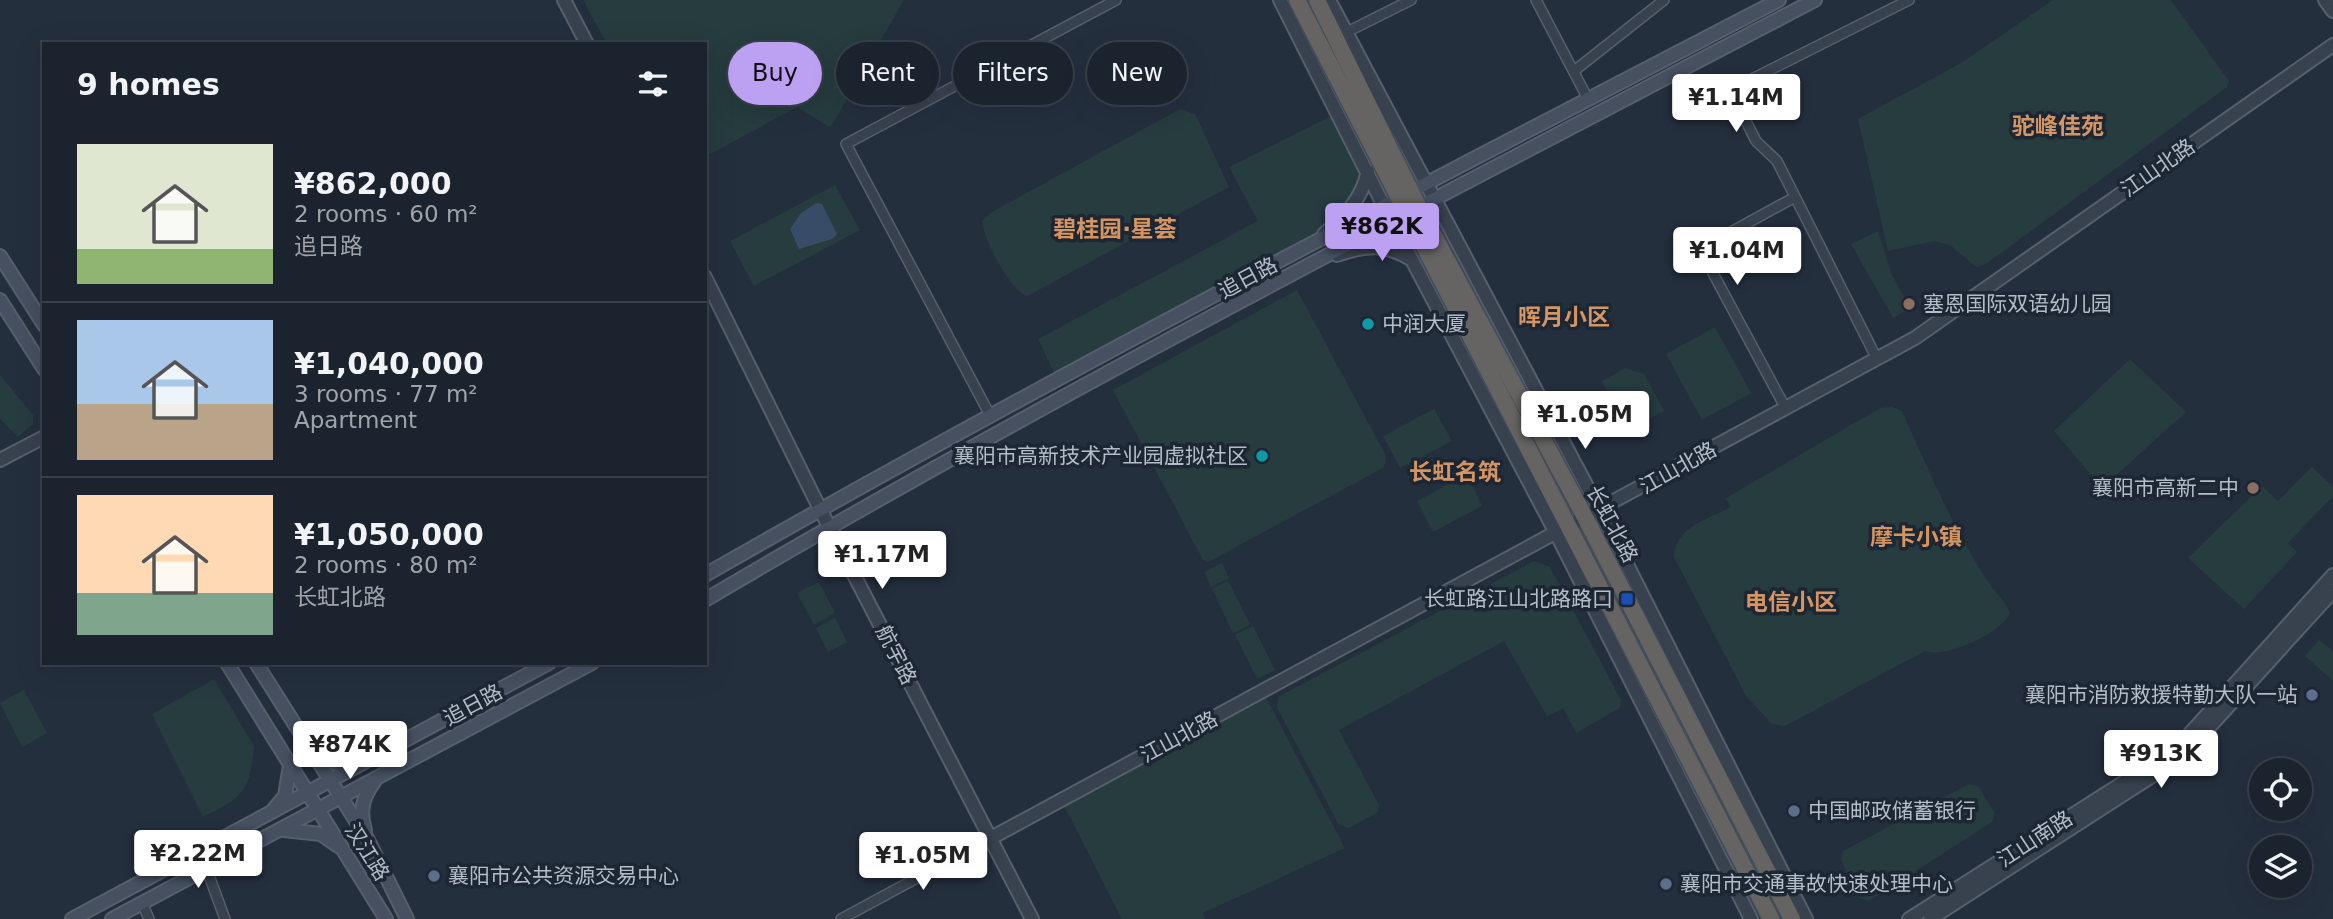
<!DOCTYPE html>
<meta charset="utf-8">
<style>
body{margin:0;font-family:"DejaVu Sans","Noto Sans SC",sans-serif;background:#282f3a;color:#f1f3f6;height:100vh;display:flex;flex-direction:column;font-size:26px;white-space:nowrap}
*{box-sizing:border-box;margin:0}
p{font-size:23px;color:#a0a4aa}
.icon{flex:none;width:38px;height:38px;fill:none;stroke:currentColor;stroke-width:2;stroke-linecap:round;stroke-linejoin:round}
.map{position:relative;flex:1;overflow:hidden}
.drawer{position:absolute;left:42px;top:42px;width:665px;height:623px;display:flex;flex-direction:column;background:#1b232e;border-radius:0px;box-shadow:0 7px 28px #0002,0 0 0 2px #39404a}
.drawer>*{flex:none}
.top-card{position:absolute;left:728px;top:42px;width:665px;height:63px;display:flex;gap:14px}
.buttons{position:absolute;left:2249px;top:758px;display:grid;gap:14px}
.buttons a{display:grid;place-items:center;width:63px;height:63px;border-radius:50%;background:#1b232e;box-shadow:0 7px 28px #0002,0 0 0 2px #39404a;font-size:35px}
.price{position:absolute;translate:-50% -60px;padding:0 16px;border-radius:7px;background:#fff;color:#222;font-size:23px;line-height:46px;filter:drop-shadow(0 2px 4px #0008)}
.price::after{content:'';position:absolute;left:50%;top:42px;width:21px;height:16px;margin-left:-10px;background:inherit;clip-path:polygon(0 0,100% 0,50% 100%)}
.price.on{background:#bca0f2;color:#111}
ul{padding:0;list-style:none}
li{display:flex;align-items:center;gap:21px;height:175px;padding:0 35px}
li+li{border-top:2px solid #39404a}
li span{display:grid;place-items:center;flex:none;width:196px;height:140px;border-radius:0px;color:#555}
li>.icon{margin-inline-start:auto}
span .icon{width:84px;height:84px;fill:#fffc;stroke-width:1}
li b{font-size:30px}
h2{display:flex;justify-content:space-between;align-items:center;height:84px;padding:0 35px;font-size:30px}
.pill{padding:0 24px;border-radius:32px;background:#1b232e;box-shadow:0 7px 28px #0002,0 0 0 2px #39404a;font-size:24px;line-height:63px}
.pill.on{background:#bca0f2;color:#111}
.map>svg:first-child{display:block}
.green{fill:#263c3f}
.water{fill:#394c67}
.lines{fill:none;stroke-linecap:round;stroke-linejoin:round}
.minor-casing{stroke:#565f6c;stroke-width:12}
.tertiary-casing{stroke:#565f6c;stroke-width:16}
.secondary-casing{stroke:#565f6c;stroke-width:16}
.trunk-casing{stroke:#434c59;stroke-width:19}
.minor{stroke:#38414e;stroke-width:9}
.tertiary{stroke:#38414e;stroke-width:12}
.secondary{stroke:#465061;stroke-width:12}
.trunk{stroke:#656462;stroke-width:16}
.education-dot{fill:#8d6e63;stroke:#1d2633;stroke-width:2.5}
.culture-dot{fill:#0f9aa8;stroke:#1d2633;stroke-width:2.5}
.transit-dot{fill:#1a4fb4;stroke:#1d2633;stroke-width:2.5}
.service-dot{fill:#5c6f8a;stroke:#1d2633;stroke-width:2.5}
.labels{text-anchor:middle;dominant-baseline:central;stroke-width:7;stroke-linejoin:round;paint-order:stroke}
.street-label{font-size:21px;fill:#b4bcc9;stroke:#1d2633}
.poi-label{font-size:21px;fill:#b4bcc9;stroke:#1d2633;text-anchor:start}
.neighbourhood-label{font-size:23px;font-weight:bold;fill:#d59563;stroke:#1d2633}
</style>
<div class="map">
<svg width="2333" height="919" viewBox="0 0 2333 919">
<rect width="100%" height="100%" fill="#242f3e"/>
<path class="green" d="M583,0H904L832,125L829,127L797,107L705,157V44H607Z
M2053,0H2171L2229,81L2227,87L1986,264L1976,267L1950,245L1934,241L1888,251L1858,119L1961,63Z
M1180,109L1195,114L1229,187L1031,294L1026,296C1009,288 984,241 982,221L992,212Z
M1337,113L1367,173L1361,193L1311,245L1058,381L1038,339L1258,221L1229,167Z
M835,185L860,230L754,286L730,241Z
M1878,231L1891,273L1910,308L1893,318L1851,244Z
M1297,290L1385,454L1386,462L1383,468L1208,562L1203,560L1113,390Z
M1715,327L1751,393L1702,420L1666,354Z
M2130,359L2186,412L2102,488L2054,431Z
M1625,368L1644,374L1664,411L1627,430L1602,381Z
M0,375L33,415V424L18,437L0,419Z
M1892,407L1902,411C1927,467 1952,526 1985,577C1993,590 2004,599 2010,613C2002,633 1945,659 1925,651L1785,726L1772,724L1746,696L1674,557C1674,528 1708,519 1731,507L1726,498L1880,408Z
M1434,409L1452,441L1400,468L1383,436Z
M2312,467L2333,487V496L2288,543L2297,552L2244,609L2188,558L2262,486L2278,501Z
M1467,474L1482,506L1433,532L1417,501Z
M1534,561L1550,567L1621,700L1620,708L1576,733L1563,708L1547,716L1504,641L1339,730L1379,805L1378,812L1349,828L1339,825L1277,708L1278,697Z
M1222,563L1229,578L1211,587L1204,572Z
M1228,581L1250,625L1233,633L1212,589Z
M819,582L835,613L814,625L797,593Z
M835,618L847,642L828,652L816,628Z
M1253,626L1275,670L1257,679L1235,635Z
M2319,640L2333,651V681L2305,656Z
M214,679L254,746C250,791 244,797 203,817L152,714Z
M24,690L47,733L22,747L0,703Z
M1263,692L1345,848L1203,913L1205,919H1122L1061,800Z
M1969,784L1979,787L1995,814L1992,822L1869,901L1859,898L1841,860L1843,851Z"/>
<path class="water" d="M816,203L822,204L837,234L832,239L799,249L790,229L801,213Z"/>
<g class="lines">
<g class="minor-casing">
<path id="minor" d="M1536,0L1588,99
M1345,33L1411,0
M1574,71L1664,0
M1877,359L1777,161L1756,141L1730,90L1909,0
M1786,409L1700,249L1795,197
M991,417L846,144L1116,0
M200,851L225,919
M142,903L149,919
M841,919L991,838"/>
</g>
<g class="tertiary-casing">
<path id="tertiary" d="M564,0L587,44
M1280,0L1392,222L1557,535L1751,919
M1329,0L1600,511L1806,919
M2325,0L2333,11
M1324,234C1345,216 1362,199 1368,171
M1337,255C1366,245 1385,243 1412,260
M705,277L820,509L1032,919
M0,460L44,437
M991,838L1915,338L2333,45
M1909,919L2176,749L2333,575
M1930,919L2183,756L2333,591"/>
</g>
<g class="secondary-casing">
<path id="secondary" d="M0,256L44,325
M0,300L44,369
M705,575C1058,373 1419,187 1779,0
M705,600C1067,386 1443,195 1815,0
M227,663L386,919
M256,663L368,840L407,919
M315,754L343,766L357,764
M274,809L285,796L290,765
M284,830L321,834L338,846
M365,830C359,811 363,797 374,782
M72,919L549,663
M112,919L592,663"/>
</g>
<g class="trunk-casing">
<path id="trunk" d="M1297,0L1771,919
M1317,0L1419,208L1586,519L1792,919"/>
</g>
<use href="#minor" class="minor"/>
<use href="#tertiary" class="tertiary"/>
<use href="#secondary" class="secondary"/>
<use href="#trunk" class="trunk"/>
</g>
<g class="education-dot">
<circle cx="1909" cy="304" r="7"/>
<circle cx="2253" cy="488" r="7"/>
</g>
<g class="culture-dot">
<circle cx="1368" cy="324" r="7"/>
<circle cx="1262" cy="456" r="7"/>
</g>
<rect class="transit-dot" x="1620" y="592" width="14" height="14" rx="3.5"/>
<g class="service-dot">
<circle cx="2312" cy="695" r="7"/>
<circle cx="1794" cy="811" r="7"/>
<circle cx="434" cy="876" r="7"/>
<circle cx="1666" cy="884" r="7"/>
</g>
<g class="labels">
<g class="street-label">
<text transform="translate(2158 168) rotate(-35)">江山北路</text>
<text transform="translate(1248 278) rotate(-28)">追日路</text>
<text transform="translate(1678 468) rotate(-29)">江山北路</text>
<text transform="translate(1612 524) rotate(62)">长虹北路</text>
<text transform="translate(896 655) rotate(63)">航宇路</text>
<text transform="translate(473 705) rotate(-28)">追日路</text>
<text transform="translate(1179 737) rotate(-28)">江山北路</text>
<text transform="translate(2035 839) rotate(-33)">江山南路</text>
<text transform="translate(367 852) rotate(58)">汉江路</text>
</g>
<g class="poi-label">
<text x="1923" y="304">塞恩国际双语幼儿园</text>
<text x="1382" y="324">中润大厦</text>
<text x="1248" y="456" text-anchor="end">襄阳市高新技术产业园虚拟社区</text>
<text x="2239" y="488" text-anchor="end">襄阳市高新二中</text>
<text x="1613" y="599" text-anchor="end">长虹路江山北路路口</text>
<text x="2298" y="695" text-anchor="end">襄阳市消防救援特勤大队一站</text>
<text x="1808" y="811">中国邮政储蓄银行</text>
<text x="448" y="876">襄阳市公共资源交易中心</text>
<text x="1680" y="884">襄阳市交通事故快速处理中心</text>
</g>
<g class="neighbourhood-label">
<text x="2058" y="126">驼峰佳苑</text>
<text x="1115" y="229">碧桂园·星荟</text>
<text x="1564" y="317">晖月小区</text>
<text x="1455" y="472">长虹名筑</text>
<text x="1916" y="537">摩卡小镇</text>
<text x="1791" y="602">电信小区</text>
</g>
</g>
</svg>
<div class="buttons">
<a><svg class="icon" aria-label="locate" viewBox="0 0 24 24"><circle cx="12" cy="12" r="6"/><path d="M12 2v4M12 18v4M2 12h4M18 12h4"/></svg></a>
<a><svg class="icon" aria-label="layers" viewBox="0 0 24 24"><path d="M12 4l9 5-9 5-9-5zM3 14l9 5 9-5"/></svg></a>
</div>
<b class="price" style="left:1736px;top:134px">¥1.14M</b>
<b class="price on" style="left:1382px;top:263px">¥862K</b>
<b class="price" style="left:1737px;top:287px">¥1.04M</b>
<b class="price" style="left:1585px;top:451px">¥1.05M</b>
<b class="price" style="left:882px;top:591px">¥1.17M</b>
<b class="price" style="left:350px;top:781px">¥874K</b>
<b class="price" style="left:2161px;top:790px">¥913K</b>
<b class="price" style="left:198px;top:890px">¥2.22M</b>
<b class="price" style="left:923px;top:892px">¥1.05M</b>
<div class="top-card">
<a class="pill on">Buy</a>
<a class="pill">Rent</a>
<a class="pill">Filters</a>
<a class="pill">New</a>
</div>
<section class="drawer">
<h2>9 homes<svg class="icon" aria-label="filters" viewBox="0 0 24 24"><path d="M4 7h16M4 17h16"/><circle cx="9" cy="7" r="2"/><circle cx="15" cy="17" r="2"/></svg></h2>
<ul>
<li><span style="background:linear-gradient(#dfe7d0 75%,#8fb573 0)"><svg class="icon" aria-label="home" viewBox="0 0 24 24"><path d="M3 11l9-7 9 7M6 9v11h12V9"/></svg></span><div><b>¥862,000</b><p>2 rooms · 60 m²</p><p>追日路</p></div></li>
<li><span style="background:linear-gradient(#a9c7e8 60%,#b9a48a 0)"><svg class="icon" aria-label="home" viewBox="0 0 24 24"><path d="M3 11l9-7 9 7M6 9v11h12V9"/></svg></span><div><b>¥1,040,000</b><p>3 rooms · 77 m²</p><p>Apartment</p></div></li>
<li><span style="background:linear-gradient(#ffd9b3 70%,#7fa58c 0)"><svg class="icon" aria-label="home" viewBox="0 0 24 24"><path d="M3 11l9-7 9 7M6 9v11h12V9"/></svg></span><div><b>¥1,050,000</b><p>2 rooms · 80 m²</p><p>长虹北路</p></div></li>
</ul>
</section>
</div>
